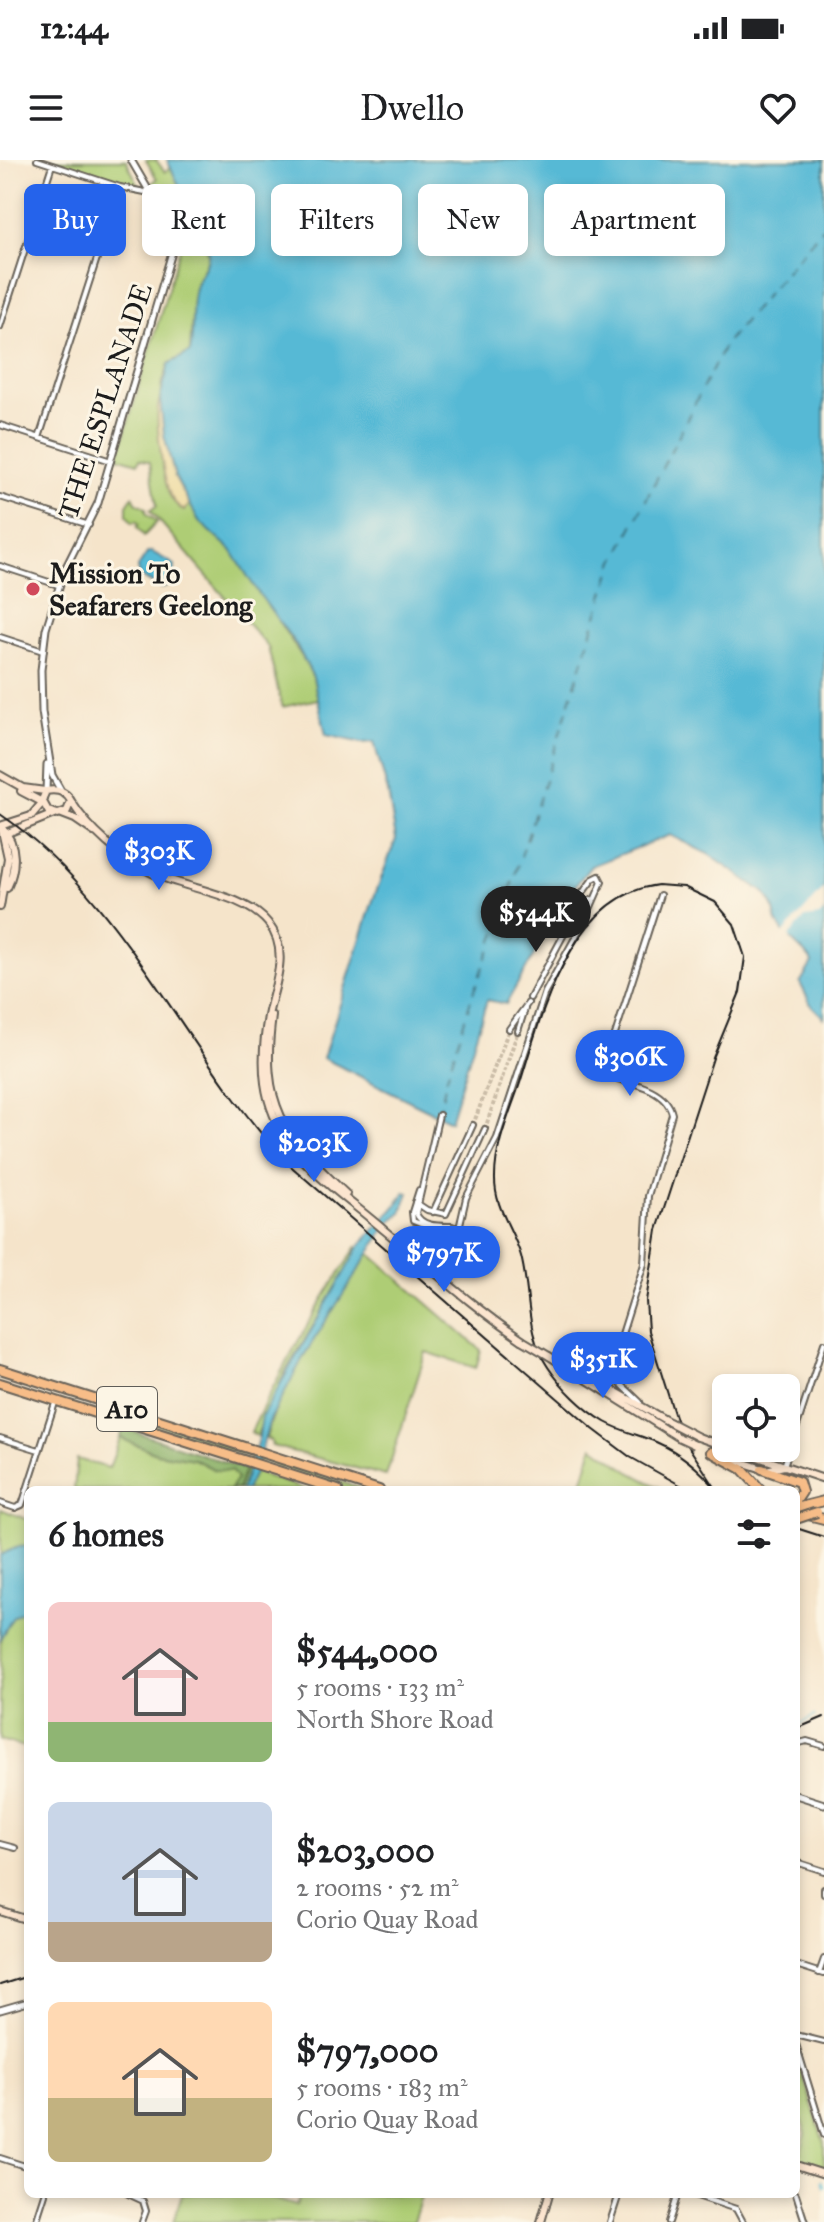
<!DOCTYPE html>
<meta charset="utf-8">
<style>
body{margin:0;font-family:"IM FELL Great Primer",serif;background:#f6f6f6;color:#202124;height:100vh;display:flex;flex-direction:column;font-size:30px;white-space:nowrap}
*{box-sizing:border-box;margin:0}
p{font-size:26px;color:#757577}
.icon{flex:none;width:44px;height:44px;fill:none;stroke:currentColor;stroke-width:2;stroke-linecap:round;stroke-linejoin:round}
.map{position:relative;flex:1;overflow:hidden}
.side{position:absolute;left:24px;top:1326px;width:776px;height:712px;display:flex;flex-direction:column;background:#fff;border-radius:12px;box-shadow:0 4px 12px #0003}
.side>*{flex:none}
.banner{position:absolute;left:24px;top:24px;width:776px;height:72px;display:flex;gap:16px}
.buttons{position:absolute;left:712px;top:1214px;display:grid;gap:16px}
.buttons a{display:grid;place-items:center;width:88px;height:88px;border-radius:12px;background:#fff;box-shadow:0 4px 12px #0003;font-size:40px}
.price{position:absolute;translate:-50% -68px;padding:0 18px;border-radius:28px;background:#2563eb;color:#fff;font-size:26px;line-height:52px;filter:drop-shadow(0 2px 4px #0008)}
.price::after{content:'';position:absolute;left:50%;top:48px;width:24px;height:18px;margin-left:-12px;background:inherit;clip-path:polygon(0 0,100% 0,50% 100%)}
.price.selected{background:#222;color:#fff}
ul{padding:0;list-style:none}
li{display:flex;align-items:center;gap:24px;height:200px;padding:0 24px}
li span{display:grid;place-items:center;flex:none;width:224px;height:160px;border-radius:12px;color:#555}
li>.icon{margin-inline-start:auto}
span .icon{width:96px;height:96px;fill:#fffc;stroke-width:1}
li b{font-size:34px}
h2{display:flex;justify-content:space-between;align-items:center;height:96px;padding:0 24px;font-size:34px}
.tag{padding:0 28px;border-radius:12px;background:#fff;box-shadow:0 4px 12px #0003;font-size:28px;line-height:72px}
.tag.selected{background:#2563eb;color:#fff}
.status{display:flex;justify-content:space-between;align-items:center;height:56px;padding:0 40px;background:#fff;direction:ltr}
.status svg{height:22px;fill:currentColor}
header{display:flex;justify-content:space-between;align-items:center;height:104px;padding:0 24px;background:#fff;font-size:36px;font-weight:600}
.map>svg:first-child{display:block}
.green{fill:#aecd74;stroke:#657448;stroke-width:2}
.forest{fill:#8ab066;stroke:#536641;stroke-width:2}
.sand{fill:#eeda9e;stroke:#857b5d;stroke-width:2}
.water{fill:#56b9d5;stroke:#396a78;stroke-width:2}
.pier{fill:#f5e4ca}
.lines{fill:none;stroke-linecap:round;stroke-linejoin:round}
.stream{stroke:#56b9d5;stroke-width:2}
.ferry{stroke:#335b66;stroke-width:2;stroke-dasharray:10 8;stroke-linecap:butt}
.minor-tunnel{stroke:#cabca7;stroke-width:4;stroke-dasharray:4 2;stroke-linecap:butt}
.minor-casing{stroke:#686259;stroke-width:8}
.tertiary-casing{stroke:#686259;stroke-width:9}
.secondary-casing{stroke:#686259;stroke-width:10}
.trunk-casing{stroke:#686259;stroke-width:12}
.minor{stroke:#fff;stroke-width:4}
.tertiary{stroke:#fff;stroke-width:5}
.secondary{stroke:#fce5cf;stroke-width:6}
.trunk{stroke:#f7bd88;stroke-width:8}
.rail{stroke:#1c1c1c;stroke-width:2}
.secondary-bridge-casing{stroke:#686259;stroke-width:10;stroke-linecap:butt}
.trunk-bridge-casing{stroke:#686259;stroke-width:12;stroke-linecap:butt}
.secondary-bridge{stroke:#fce5cf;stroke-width:6}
.trunk-bridge{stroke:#f7bd88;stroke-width:8}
.poi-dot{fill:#d1495b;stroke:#fcf5e5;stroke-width:3}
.labels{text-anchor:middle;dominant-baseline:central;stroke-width:6;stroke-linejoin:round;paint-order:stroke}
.shield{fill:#fcf5e5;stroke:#5f5d58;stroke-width:2}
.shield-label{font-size:26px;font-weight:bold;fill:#1c1c1c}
.street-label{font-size:28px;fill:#1c1c1c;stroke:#fcf5e5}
.poi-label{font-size:28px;font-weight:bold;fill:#1c1c1c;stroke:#fcf5e5;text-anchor:start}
</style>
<div class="status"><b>12:44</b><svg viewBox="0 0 49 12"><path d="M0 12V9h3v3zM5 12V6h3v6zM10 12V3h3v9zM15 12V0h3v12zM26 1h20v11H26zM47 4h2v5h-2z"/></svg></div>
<header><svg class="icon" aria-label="menu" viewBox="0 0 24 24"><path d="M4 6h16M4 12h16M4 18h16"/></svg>Dwello<svg class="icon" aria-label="heart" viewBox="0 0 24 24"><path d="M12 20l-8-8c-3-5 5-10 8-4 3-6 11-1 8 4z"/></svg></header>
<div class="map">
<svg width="824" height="2062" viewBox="0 0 824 2062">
<rect width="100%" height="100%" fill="#fcf5e5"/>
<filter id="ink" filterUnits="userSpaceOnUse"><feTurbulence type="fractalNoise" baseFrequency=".0125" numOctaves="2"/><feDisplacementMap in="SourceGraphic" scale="16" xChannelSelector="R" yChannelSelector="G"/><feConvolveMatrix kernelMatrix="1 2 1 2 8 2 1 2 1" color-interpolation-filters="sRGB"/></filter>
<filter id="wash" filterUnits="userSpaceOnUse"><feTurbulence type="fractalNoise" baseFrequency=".006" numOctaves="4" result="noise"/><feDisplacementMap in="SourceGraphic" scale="32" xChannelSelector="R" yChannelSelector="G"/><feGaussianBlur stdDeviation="1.8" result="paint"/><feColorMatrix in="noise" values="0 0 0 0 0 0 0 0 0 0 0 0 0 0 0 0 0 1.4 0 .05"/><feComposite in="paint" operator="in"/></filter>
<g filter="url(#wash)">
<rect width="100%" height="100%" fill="#f5e4ca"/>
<path class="green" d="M51,0H126L140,28Z
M146,0H156L165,12L171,7L205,82L209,98L197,121L193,139L190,192L169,204L161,227L231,389L304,500L313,517L318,539L282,547L268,487L150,350L157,346L150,302L140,299L138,303L118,297L181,85L179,73L151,24L157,19Z
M133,336L136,342L146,348V353L157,362L144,376L137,367L139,364L136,361L133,363L127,356V345Z
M357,1086L350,1105L285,1212L258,1272L259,1277L251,1272C281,1207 318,1145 357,1086Z
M369,1093L481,1190L476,1208L426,1192L386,1316L272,1286L271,1280L266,1279C279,1221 336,1145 369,1093Z
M88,1240L366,1330H350L93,1245Z
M124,1268L307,1330H74L77,1299L109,1308Z
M593,1286L630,1312L664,1330H580Z
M1,1349L28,1360L27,1588L0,1580Z
M796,1894L824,1983V2008L799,1999L806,1974L796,1944Z
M182,2034H259L296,2046L300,2034H422L413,2062H173Z"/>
<path class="forest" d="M124,1268L245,1309L238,1329L229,1330L237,1319L231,1311L215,1310L194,1299L156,1293L120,1278Z"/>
<path class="sand" d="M160,239L175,317L190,344L184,351C177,346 170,339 168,330C163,314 153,253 160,239Z"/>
<path class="water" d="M167,0H824V858L811,845L800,823L812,803L810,798L784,773L777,762L773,746L765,733L708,694L670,675L591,706L569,733L506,844L487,840L450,961L323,898L373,740L396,679L388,632L374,582L362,583L326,575L313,517L297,486L257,431L231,390L199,361L175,317L164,275L160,239L169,204L190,192C195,171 189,149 195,128C199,112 211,106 208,87Z
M148,392H152L175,405L174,415L166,427L161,428L139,416L138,407Z
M405,1032L409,1033L401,1053L388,1064L305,1194L270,1260L255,1311L246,1330H241L259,1277L262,1256L359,1087C374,1067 393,1054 405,1032Z
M28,1386V1448L13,1457L0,1479V1395L18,1387Z"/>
<path class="pier" d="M824,729V751L819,756L805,758L789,776L791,779L787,782L781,776Z"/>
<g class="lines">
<path class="stream" d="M796,1566L815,1556
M822,2021L824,2027"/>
<path class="ferry" d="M439,954L446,920L473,833L500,763L613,405L725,184L824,66"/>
</g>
</g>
<g filter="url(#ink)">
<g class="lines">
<path class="minor-tunnel" d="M473,965L509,869
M485,969L518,871"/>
<g class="minor-casing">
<path id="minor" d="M37,0L120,27L150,33
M0,167L52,5
M0,265L111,301
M39,278L120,27
M0,337L89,365
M0,406L58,425
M0,477L43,491
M530,838L571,761L574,747L578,741H582
M509,869L528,843
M518,871L525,849
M439,955L416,1053C421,1067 439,1066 452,1066
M419,1030L412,1052L413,1061L449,1075
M415,1042L427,1050L446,1054L485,969
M433,1052L473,965
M447.5 1072a5.5 5.5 0 1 1 11 0a5.5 5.5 0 1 1-11 0Z
M458,1073L466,1038L497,978L545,832L587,756L602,722L599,716L593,719L581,735L584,742L594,739
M411,1087L431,1096L442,1095
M434,1107L447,1087L449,1075
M437,1109L457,1076
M448,1117L446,1111L450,1094
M617,1200L619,1222L640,1242
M590,1214L600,1213L607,1208
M602,1225L618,1181
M606,1225L644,1104L648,1036L672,954C666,926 626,922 602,915L660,735
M0,1278L39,1290
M784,1306L824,1183
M0,1343L15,1348L22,1345L55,1243
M796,1584L807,1581L824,1586
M0,1684L15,1688
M796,1702L824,1711
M824,1729V1734
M796,1805L824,1814
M819,1813L824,1799
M796,1875L824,1882
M796,1884L824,1975
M0,1998L28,2007
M128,2034L143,2041L146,2051L142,2062
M691,2034L736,2049L743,2062
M796,2034L805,2062
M36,2062L45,2034
M610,2062L619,2034
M669,2062L678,2034"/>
</g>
<g class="tertiary-casing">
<path id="tertiary" d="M46,631L47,604
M61,631L52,615L42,552L41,510L46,469L64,411L98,343L175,82L173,72L131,0
M796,1635L824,1644
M0,1850L28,1842"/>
</g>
<g class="secondary-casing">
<path id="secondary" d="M0,615L23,628L45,631
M21,631L42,642
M46,631C56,629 66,631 71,641L67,651L58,654L48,651L42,640Z
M71,641C88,669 122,699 152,713C185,729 245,734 268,763C291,792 274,825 268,856C264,878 262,901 265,923C268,945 277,966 290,984C316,1019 352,1042 384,1070C429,1107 473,1147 522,1180
M62,654L75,659L94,672
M0,666L31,656L42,643
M2,668C18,684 16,709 7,728
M5,674L54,654
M0,747L8,698L1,666
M272,856C260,945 283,975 346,1034
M549,1196L678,1277
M574,1208L669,1262
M698,1277L726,1287
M731,1288L824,1319
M726,1297L766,1310L784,1306
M0,1751L28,1760
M796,2005L824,2014
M541,2062L549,2034"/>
</g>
<g class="trunk-casing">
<path id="trunk" d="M0,1209L379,1330
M0,1223L338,1330
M711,1292L742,1309L761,1330
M762,1309L799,1322L802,1332L796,1341
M796,1348L824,1341
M796,1352L824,1359"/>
</g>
<use href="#minor" class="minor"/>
<use href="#tertiary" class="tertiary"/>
<use href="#secondary" class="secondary"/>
<use href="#trunk" class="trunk"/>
<path class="rail" d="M0,654C123,737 186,894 286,1002L593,1269L630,1297L689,1330
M658,725L684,727L715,742L734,764L745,797L740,832L713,898L657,1070L646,1141L648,1171L676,1260L690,1289L717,1330C700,1309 681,1293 656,1282C639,1275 621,1271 605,1262C583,1249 562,1228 548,1207C525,1173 531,1135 521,1096C513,1068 494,1048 495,1017C495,985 510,953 520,923C542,853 571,736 658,725Z
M796,1368L824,1377
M796,1569L824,1557
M0,1825L28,1816"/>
<g class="secondary-bridge-casing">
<path id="secondary-bridge" d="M522,1180L549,1196
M669,1262L698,1277
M678,1277L695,1285"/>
</g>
<g class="trunk-bridge-casing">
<path id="trunk-bridge" d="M796,1359L817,1352"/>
</g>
<use href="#secondary-bridge" class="secondary-bridge"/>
<use href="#trunk-bridge" class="trunk-bridge"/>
</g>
</g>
<circle class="poi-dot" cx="33" cy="429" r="8"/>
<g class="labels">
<rect class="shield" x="97" y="1227" width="60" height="44" rx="6"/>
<g class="shield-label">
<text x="127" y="1249">A10</text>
</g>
<g class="street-label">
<text transform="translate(105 241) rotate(-72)">THE ESPLANADE</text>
</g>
<g class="poi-label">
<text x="49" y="413">Mission To<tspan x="49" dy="32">Seafarers Geelong</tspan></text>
</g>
</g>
</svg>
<div class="buttons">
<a><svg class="icon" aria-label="locate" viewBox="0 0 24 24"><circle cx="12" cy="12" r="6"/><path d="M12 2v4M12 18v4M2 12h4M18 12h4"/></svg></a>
</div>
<b class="price" style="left:159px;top:732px">$303K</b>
<b class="price selected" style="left:536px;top:794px">$544K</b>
<b class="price" style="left:630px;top:938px">$306K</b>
<b class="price" style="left:314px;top:1024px">$203K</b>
<b class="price" style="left:444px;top:1134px">$797K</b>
<b class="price" style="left:603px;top:1240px">$351K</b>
<div class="banner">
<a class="tag selected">Buy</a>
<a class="tag">Rent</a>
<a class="tag">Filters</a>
<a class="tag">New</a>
<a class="tag">Apartment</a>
</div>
<section class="side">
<h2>6 homes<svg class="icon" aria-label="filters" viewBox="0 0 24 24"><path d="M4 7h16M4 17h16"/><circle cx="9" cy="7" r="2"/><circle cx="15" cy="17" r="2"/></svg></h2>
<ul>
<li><span style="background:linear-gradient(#f6c9c9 75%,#8fb573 0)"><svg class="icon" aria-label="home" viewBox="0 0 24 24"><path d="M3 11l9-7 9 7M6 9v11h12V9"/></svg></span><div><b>$544,000</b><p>5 rooms · 133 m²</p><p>North Shore Road</p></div></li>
<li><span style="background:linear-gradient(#c9d6e8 75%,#b9a48a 0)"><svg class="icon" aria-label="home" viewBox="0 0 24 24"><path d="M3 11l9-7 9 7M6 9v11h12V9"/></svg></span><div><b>$203,000</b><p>2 rooms · 52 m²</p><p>Corio Quay Road</p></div></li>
<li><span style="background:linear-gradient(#ffd9b3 60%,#c2b280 0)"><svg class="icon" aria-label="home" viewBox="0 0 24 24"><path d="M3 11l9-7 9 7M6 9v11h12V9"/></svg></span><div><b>$797,000</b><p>5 rooms · 183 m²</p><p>Corio Quay Road</p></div></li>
</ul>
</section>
</div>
